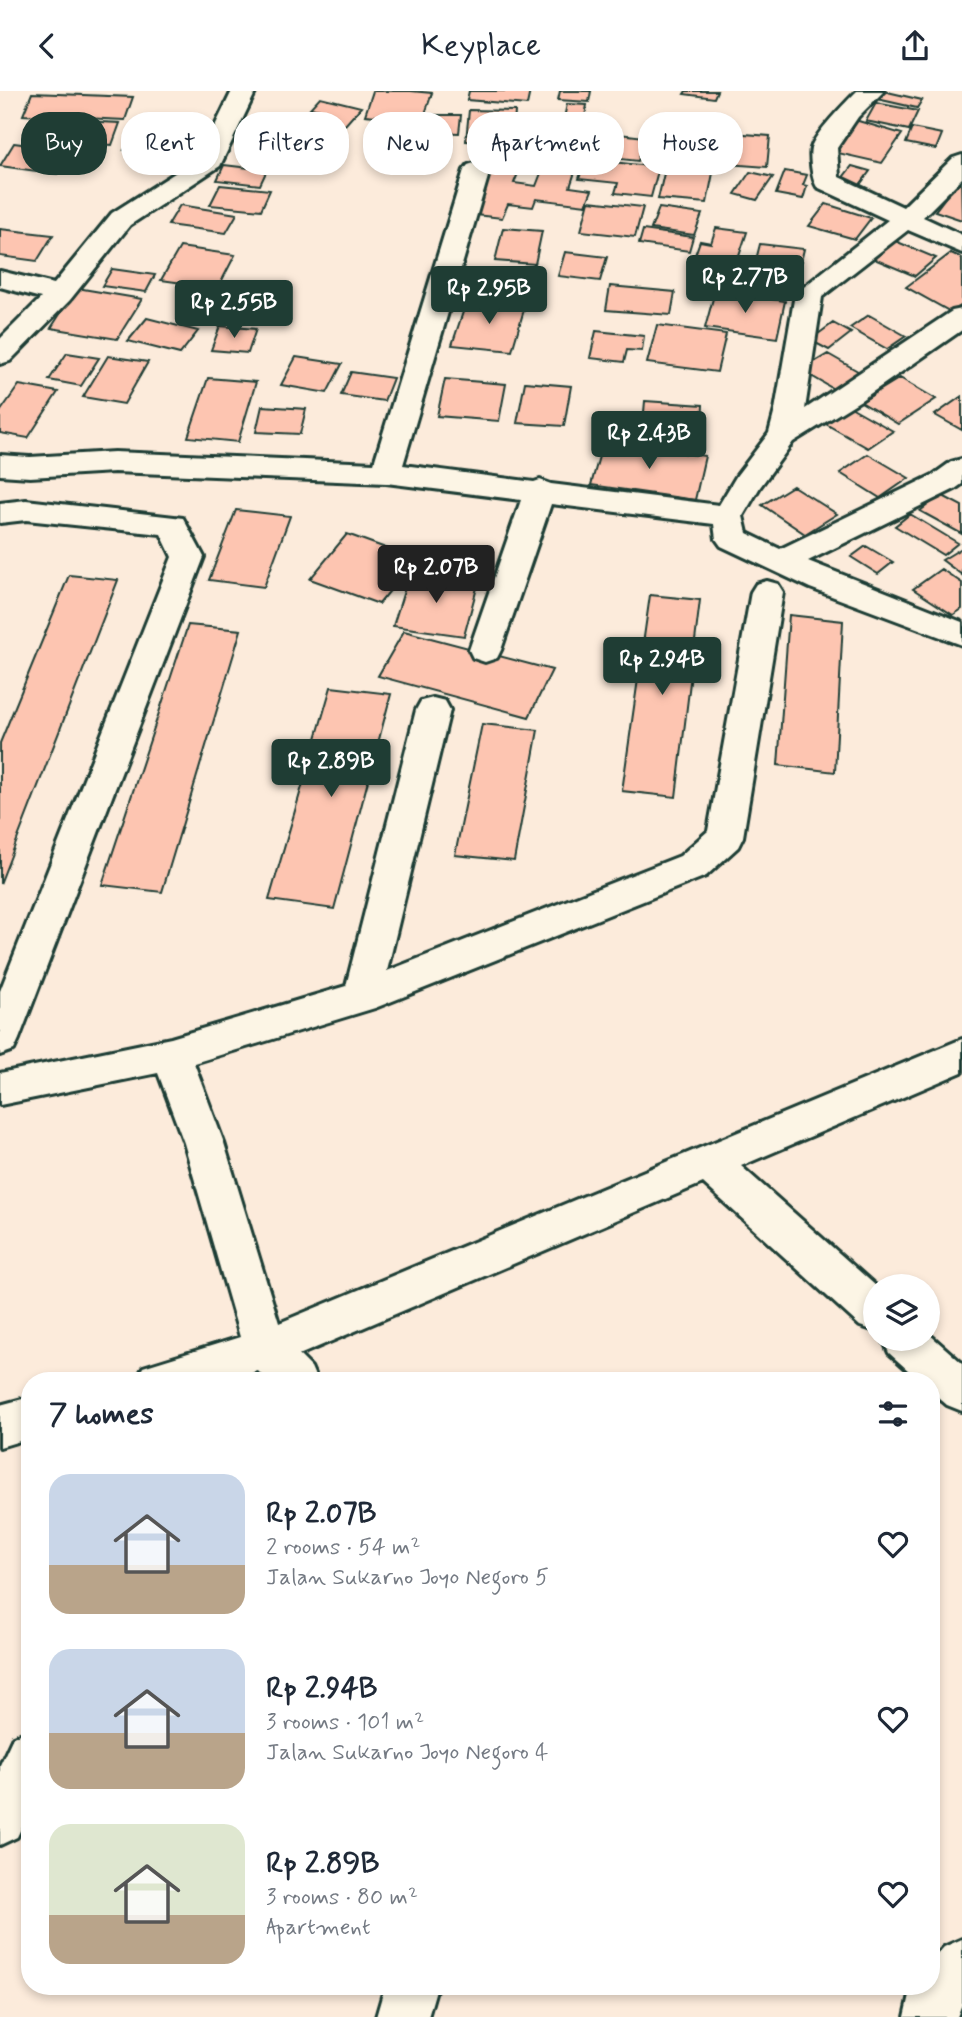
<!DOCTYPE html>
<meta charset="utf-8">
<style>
body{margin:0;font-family:Mynerve,sans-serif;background:#f2f2f3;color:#1f2937;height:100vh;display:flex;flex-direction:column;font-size:26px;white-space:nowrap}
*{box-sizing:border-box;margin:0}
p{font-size:23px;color:#747a83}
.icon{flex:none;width:38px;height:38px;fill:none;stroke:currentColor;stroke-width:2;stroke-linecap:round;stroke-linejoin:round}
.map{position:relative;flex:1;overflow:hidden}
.panel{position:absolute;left:21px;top:1281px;width:919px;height:623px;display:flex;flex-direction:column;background:#fff;border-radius:28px;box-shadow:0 4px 10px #0003}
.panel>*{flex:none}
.top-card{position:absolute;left:21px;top:21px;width:920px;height:63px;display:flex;gap:14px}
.tools{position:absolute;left:863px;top:1183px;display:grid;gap:14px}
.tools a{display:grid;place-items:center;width:77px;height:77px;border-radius:50%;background:#fff;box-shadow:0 4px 10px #0003;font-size:35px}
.price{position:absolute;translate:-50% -60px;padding:0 16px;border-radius:7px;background:#1f3d34;color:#fff;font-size:23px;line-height:46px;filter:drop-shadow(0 2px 4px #0008)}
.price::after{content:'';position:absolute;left:50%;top:42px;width:21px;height:16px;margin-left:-10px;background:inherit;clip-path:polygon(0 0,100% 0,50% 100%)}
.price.active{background:#222;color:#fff}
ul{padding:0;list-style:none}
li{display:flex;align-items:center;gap:21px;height:175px;padding:0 28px}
li span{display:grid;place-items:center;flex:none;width:196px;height:140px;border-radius:21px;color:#555}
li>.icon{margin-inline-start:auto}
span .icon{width:84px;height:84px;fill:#fffc;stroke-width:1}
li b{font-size:30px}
h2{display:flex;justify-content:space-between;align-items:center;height:84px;padding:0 28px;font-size:30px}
.tag{padding:0 24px;border-radius:28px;background:#fff;box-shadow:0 4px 10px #0003;font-size:24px;line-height:63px}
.tag.active{background:#1f3d34;color:#fff}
header{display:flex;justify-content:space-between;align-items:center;height:91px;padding:0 28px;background:#fff;font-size:32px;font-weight:600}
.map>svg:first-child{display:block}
.building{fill:#fdc5b1;stroke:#1f3d34;stroke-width:2}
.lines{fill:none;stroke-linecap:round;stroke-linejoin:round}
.minor-casing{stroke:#1f3d34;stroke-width:6}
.minor{fill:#fcf5e5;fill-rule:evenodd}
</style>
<header><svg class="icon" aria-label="back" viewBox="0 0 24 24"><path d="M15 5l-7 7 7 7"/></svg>Keyplace<svg class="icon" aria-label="share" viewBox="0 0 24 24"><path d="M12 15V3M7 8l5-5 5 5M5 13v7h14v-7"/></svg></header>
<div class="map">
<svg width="962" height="1926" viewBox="0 0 962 1926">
<rect width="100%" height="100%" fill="#fcebdb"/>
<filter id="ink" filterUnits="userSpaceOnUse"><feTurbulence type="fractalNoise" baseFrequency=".0143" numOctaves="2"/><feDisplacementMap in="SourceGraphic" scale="14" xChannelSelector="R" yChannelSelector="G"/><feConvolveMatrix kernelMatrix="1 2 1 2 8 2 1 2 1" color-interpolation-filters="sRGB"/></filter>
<g filter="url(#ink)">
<path class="building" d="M373,0H411L432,2L423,29L365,24Z
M469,0H530L527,14L467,9Z
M560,0H591L589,11L558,9Z
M686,0H717L714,7L684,3Z
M878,0H883L922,9L917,17L873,7Z
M32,2L133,6L125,29L23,24Z
M320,6L361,16L338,42L312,36L326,20L310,17Z
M876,12L918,20L909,39L866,30Z
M567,13L587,14L584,31L594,32L592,43L561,41Z
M469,19L515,20L513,52L466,50Z
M434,24H461L459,42L432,41Z
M855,29L902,43L882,72L829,60Z
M79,30L120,32L112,54L71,51Z
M140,36L195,43L179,67L124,59Z
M912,37L942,43L936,58L906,52Z
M678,38L770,45L767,76L674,69Z
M594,40L645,46L638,70L586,64Z
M14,52L73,60L58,83L0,75Z
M488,71L521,75L514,92L536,95L543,77L575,81L570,96L592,99L586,114L536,108L533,116L508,113L502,127L466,123Z
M612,71L659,76L651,106L615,102L618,92L579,88L583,75L611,78Z
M224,74L267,79L260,94L217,89Z
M852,75L870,80L856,99L837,94Z
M665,78L713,82L707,112L658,108Z
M785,80L807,84L803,94L807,95L803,108L776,103Z
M750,81L773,86L757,109L735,103Z
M961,86L962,129L935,120Z
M220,94L270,99L261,119L210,114Z
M589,110L643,116L635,146L581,140Z
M826,113L871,127L855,148L809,135Z
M180,114L237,123L226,142L168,134Z
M659,117L702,123L694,144L651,138Z
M503,137L542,140L535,173L495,170Z
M716,137L747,141L737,171L695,164L700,150L711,152Z
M0,138L53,144L37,170L0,165Z
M643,139L693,146L689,160L639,153Z
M888,147L936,167L915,185L867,165Z
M760,153L804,158L797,187L753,181Z
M180,156L235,164L218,197L161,189Z
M565,161L607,166L600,190L558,185Z
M951,162L962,167V214L951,221L906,196Z
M112,178L155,184L146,201L102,195Z
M610,195L675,201L671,224L606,219Z
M77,197L142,208L117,248L51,237Z
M715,200L785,210L777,247L705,237Z
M467,209L525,215L512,260L452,254Z
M869,224L906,245L887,258L850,237Z
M147,227L198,240L180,263L128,250Z
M833,232L851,242L829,259L810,249Z
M657,234L726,243L717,281L647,272Z
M220,235L256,238L248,262L211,259Z
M596,240L644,245L642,260L627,259L624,271L590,267Z
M67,262L99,267L81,295L49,289Z
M828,263L870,287L844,304L801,279Z
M108,265L148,271L124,313L83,306Z
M296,266L342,273L327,302L281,294Z
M351,281L393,287L384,310L341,304Z
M208,287L256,291L238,351L188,346Z
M900,287L936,308L898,333L861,311Z
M445,288L506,293L499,330L437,325Z
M525,291L571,295L564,335L517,332Z
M19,294L58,301L28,347L0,342V321Z
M962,305V339L935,324Z
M645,310L703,314L701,348L642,344Z
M262,315L306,318L300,343L256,341Z
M849,315L893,340L868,357L824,332Z
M603,351L705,365L695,409L591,394Z
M868,363L909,387L880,407L840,382Z
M793,395L837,423L805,443L762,414Z
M941,404L962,415V443L920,420Z
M236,419L290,425L264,496L209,489Z
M910,423L958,452L943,464L895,435Z
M347,443L416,468L379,513L310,488Z
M866,455L893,471L878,483L851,466Z
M962,457V484L942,469Z
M941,478L962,492V518L953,524L913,498Z
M69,484L118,489L0,793V652Z
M409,484L478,493L464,545L393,535Z
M650,504L700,509L676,706L622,700Z
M789,524L843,530L835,681L778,674Z
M188,534L241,539L162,801L102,794Z
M404,540L552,579L529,626L378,585Z
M331,596L391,603L334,818L269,809Z
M482,633L538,639L514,770L455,764Z"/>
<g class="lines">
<g class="minor-casing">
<path id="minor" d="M232,0H256L220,75L130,134L70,209L10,270L0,273V248L41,207L0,196V180L54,193L112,122L200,66Z
M857,0H884L858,26L837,57L839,86L903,116L953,67L962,64V87L923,126L962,144V162L908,139L822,206L805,318L952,220L962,218V239L861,309L793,351L760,396L743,425L747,442L780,458L933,384L951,371L962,368V393L955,398L808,470L962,531V554L810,497L721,455L716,448L714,433L551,413L501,559L497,567L485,571L473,567L469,559L521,409L386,392L114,381L30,386L0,384V364L30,366L114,361L374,372L464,79L468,74L477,71L486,74L490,79L403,374L534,391L540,389L551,393L719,414L737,384L769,342L775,319L795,203L888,129L817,96C812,88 809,66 811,57C815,42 846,11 857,0Z
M26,409L183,427L204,466L19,948L14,959L0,964V900L172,466L161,443L26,429L0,432V412Z
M767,490L778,493L783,501L743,746L738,756L706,785L375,917L194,972L224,1052L279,1232L962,948V981L741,1075L876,1195L875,1240L860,1235L703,1092L299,1264L311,1276L317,1290H267L258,1280L225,1290H137L143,1276L240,1246L184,1052L158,982L0,1014V982L171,947L346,895L416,619L421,610L433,607L445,610L450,619L387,880L680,765L708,740L751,501L756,493Z
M928,1242L962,1272V1320L947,1314L931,1300V1290H920L889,1262L883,1248H928Z
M30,1306V1347L0,1356V1314Z
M30,1639V1719L17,1746L0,1754V1674L13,1646Z
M962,1848V1913L957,1926H905L912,1895H931V1870L944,1856Z
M385,1895H437L428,1926H376Z"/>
</g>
<use href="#minor" class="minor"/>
</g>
</g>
</svg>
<div class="tools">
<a><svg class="icon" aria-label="layers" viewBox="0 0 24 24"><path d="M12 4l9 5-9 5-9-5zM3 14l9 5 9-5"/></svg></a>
</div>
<b class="price" style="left:745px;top:224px">Rp 2.77B</b>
<b class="price" style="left:489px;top:235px">Rp 2.95B</b>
<b class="price" style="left:234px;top:249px">Rp 2.55B</b>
<b class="price" style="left:649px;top:380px">Rp 2.43B</b>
<b class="price active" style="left:436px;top:514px">Rp 2.07B</b>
<b class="price" style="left:662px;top:606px">Rp 2.94B</b>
<b class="price" style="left:331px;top:708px">Rp 2.89B</b>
<div class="top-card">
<a class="tag active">Buy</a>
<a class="tag">Rent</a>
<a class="tag">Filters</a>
<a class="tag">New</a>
<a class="tag">Apartment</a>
<a class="tag">House</a>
</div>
<section class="panel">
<h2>7 homes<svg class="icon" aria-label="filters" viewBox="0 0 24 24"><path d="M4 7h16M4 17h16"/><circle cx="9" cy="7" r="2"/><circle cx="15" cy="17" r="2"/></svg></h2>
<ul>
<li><span style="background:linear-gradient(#c9d6e8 65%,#b9a48a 0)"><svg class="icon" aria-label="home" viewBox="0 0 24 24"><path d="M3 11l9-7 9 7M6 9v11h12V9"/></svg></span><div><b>Rp 2.07B</b><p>2 rooms · 54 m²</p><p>Jalan Sukarno Joyo Negoro 5</p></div><svg class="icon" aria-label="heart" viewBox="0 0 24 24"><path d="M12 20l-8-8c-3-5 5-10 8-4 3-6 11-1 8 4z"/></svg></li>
<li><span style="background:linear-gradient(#c9d6e8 60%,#b9a48a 0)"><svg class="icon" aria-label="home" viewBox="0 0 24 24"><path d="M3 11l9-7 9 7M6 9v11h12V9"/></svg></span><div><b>Rp 2.94B</b><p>3 rooms · 101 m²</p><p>Jalan Sukarno Joyo Negoro 4</p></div><svg class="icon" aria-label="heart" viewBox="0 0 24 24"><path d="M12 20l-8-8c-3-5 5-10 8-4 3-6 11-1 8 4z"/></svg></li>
<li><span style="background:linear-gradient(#dfe7d0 65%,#b9a48a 0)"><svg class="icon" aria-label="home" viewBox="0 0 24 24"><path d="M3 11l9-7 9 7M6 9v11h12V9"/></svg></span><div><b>Rp 2.89B</b><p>3 rooms · 80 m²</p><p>Apartment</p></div><svg class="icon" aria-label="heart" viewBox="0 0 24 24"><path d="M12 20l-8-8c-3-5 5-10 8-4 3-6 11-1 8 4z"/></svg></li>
</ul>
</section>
</div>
